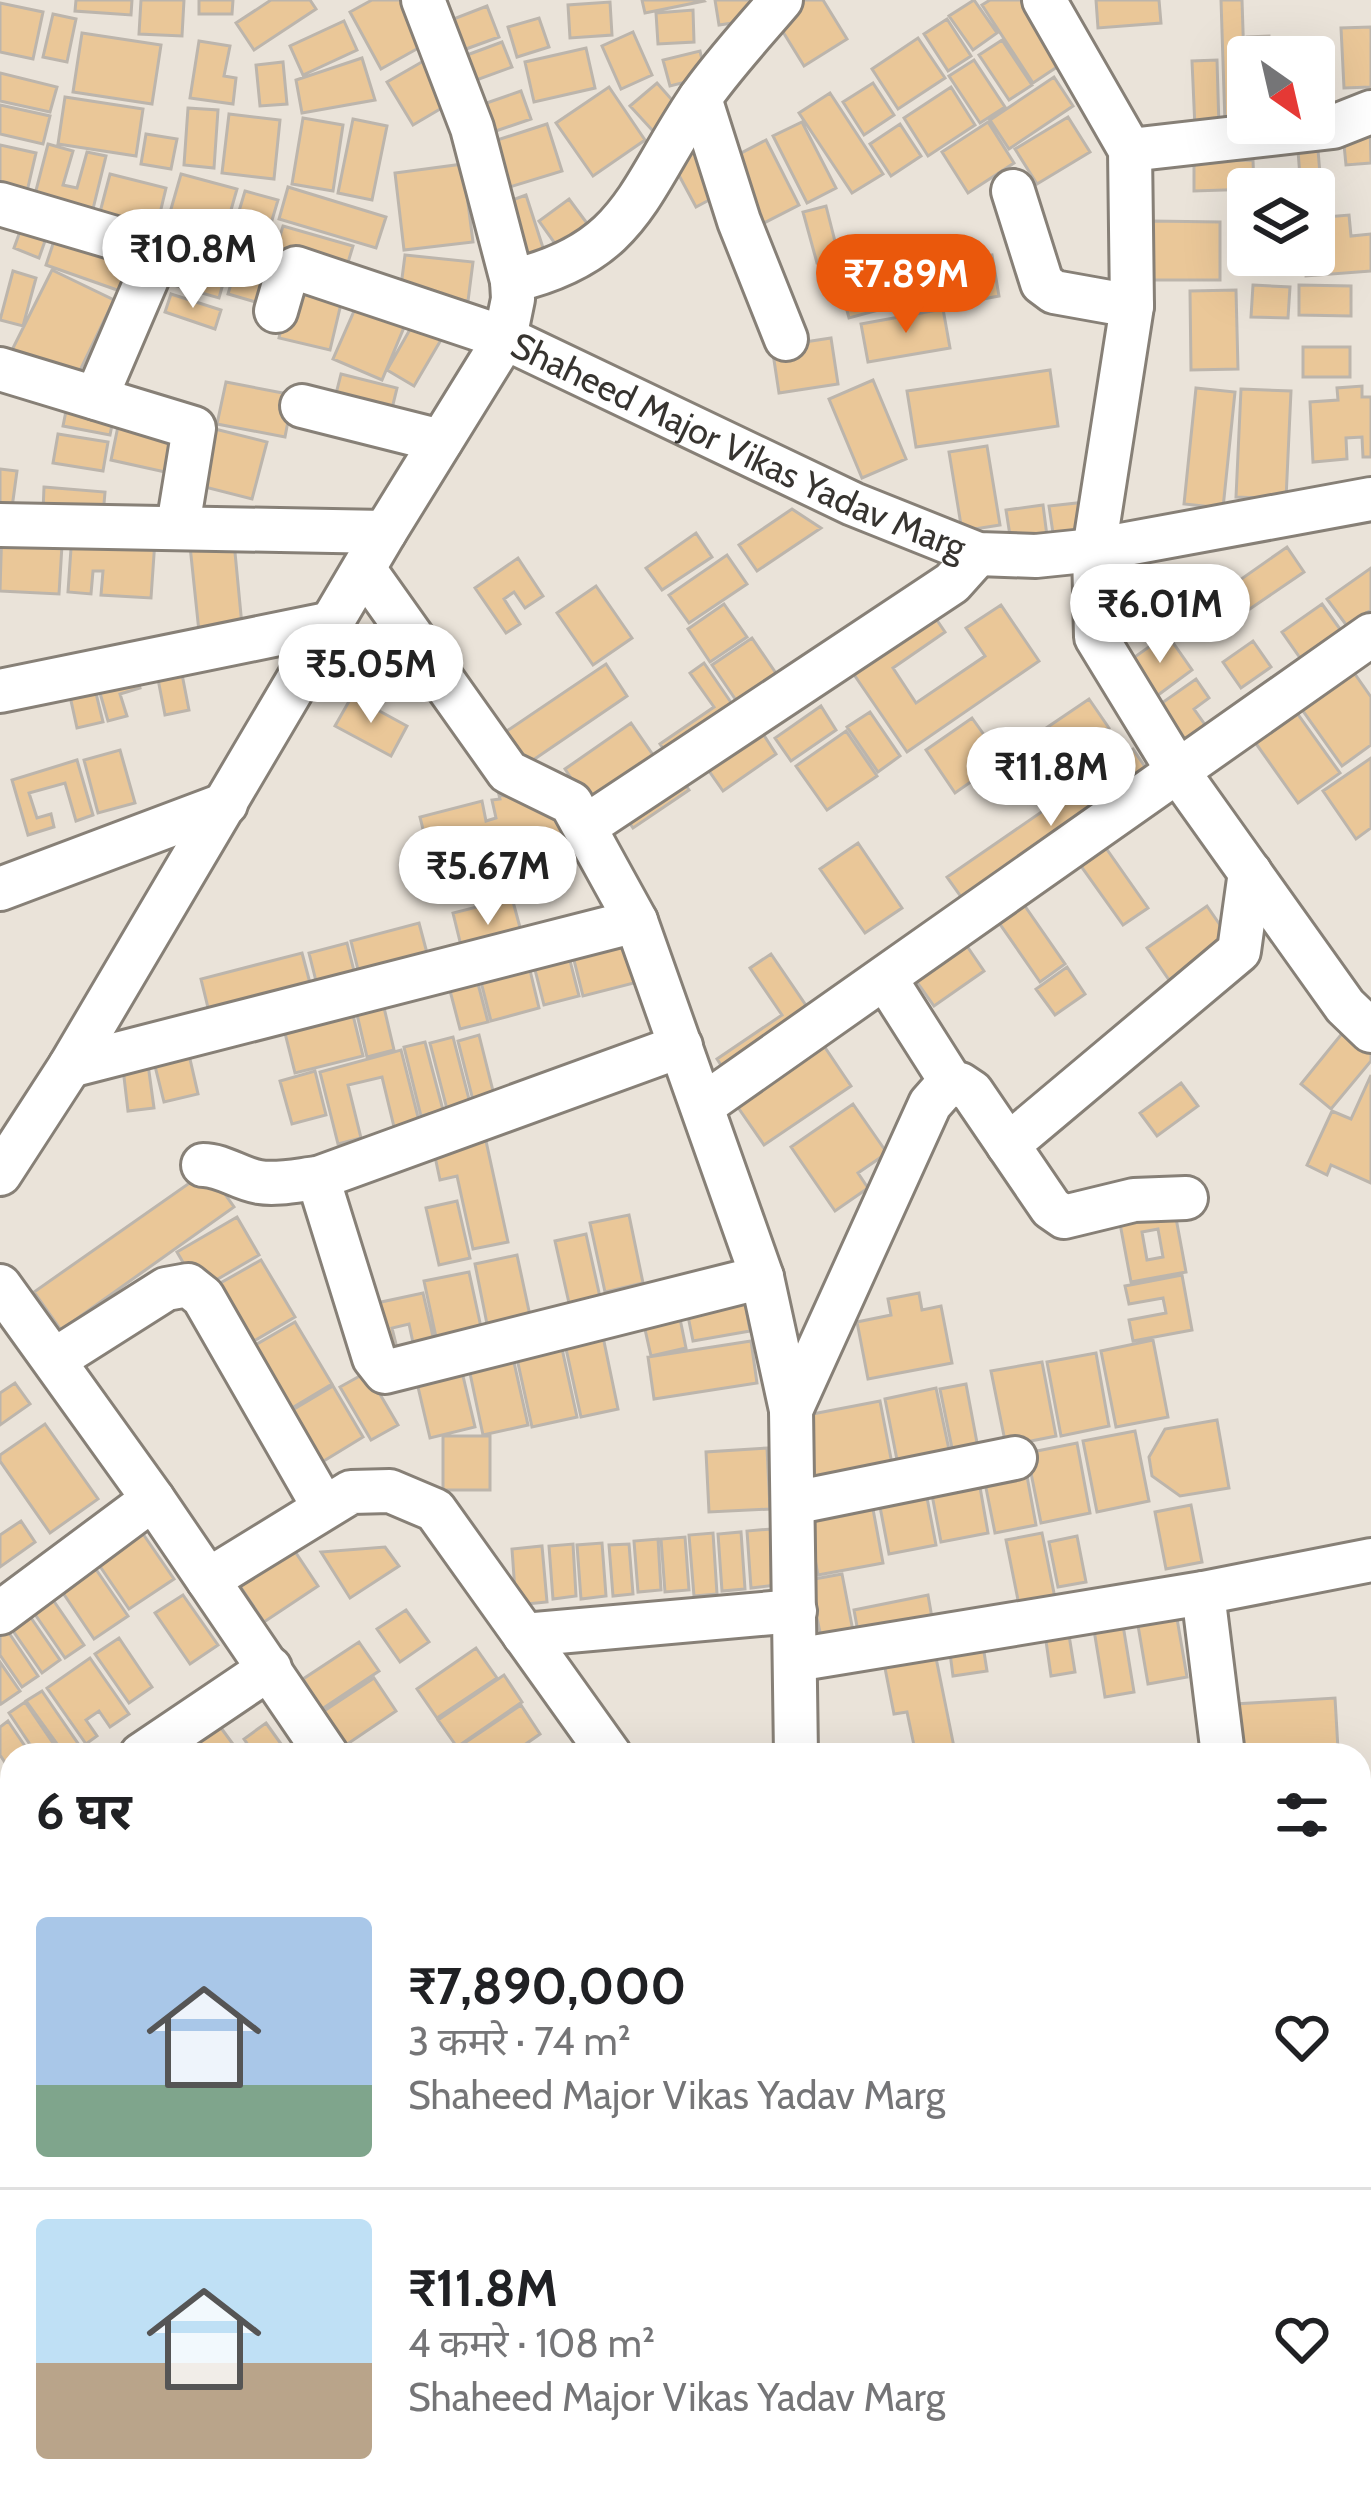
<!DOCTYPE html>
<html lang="hi">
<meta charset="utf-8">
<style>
body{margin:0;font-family:Cabin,"Noto Sans Devanagari",sans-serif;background:#f2f2f2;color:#202124;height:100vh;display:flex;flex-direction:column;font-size:45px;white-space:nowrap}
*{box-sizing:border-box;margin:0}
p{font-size:39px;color:#757577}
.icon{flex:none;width:66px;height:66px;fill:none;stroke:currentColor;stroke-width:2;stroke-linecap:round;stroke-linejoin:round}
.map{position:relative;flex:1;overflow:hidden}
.side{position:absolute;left:0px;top:1743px;width:1371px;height:768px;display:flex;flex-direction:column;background:#fff;border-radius:36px 36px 0 0;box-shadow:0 12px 48px #0002}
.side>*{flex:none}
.needle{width:78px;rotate:146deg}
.controls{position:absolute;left:1227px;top:36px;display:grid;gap:24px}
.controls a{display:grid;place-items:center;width:108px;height:108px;border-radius:12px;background:#fff;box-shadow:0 12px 48px #0002;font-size:60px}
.price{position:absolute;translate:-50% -102px;padding:0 27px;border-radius:42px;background:#fff;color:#222;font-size:39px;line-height:78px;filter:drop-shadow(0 3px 6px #0008)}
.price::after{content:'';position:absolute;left:50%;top:72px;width:36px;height:27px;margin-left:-18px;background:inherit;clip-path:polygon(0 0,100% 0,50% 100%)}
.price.selected{background:#ea580c;color:#fff}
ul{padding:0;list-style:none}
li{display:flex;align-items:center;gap:36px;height:300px;padding:0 36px}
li+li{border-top:3px solid #e0e0e0}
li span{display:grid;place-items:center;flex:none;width:336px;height:240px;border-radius:12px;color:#555}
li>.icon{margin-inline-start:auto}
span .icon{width:144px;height:144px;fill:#fffc;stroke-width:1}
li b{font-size:51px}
h2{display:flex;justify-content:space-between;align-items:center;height:144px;padding:0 36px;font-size:51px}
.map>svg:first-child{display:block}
.building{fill:#eac798;stroke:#bcb5ac;stroke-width:3;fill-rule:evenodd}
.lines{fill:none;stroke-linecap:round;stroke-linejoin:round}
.minor-casing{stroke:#878077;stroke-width:48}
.minor{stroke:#fff;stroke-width:42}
.labels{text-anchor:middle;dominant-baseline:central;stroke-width:9;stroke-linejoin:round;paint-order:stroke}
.street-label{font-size:36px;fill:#373430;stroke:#f8f0e6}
</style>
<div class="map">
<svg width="1371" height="2511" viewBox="0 0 1371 2511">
<rect width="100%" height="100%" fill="#eae3d9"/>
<path class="building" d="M76,0H132L131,15L75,11Z
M141,0H184L182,36L139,34Z
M199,0H233L232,14H199Z
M271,0H310L316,9L254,50L236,23Z
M372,0H409L431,41L381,69L350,12Z
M642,0H703L704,1L645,13Z
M715,0H750L753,20L719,25Z
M787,0H823L847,39L804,66L772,14Z
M974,0L997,33L973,50L949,16Z
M990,0H1035L1072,57L1033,83L982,5Z
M1096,0H1159L1161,23L1098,28Z
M1221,0H1242L1246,123H1225Z
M610,2L612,35L570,38L568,5Z
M0,3L43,12L33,59L0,52Z
M487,6L499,37L455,53L443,23Z
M693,10L694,42L658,44L656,13Z
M53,14L76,19L67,62L43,57Z
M539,18L549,47L517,57L508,27Z
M947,19L971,56L948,71L924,34Z
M344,21L357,50L303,75L290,46Z
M1371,27V87L1344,88L1341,28Z
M633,32L652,75L621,89L602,46Z
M82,33L161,45L152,104L73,92Z
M1269,36L1270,57H1248V76L1247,37Z
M918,38L945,78L898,109L872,69Z
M1002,40L1032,85L1009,100L979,55Z
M199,41L230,46L224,76L236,78L233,104L190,98Z
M502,42L512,67L468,83L459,58Z
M586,48L595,88L534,102L525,62Z
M700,51L706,77L670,86L663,60Z
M362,58L375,100L302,113L296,80Z
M427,59L452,102L413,125L387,82Z
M974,60L1005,107L980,123L949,76Z
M1217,60L1219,126L1195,128L1192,61Z
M283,62L287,104L260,106L256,65Z
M0,73L57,87L50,112L0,101Z
M1054,77L1073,106L1009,149L990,120Z
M657,83L680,109L653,131L630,106Z
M873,83L894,115L864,135L843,102Z
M609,87L645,140L593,176L556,123Z
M951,87L975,125L928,156L904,118Z
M521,91L531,119L484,135L475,107Z
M830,93L883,174L852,193L799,113Z
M65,97L143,109L136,156L58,144Z
M0,105L50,116L43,144L0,134Z
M188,108L218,110L214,168L184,165Z
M229,114L280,120L274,179L222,173Z
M1068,117L1090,152L1037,184L1015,149Z
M303,118L343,125L333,191L292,184Z
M353,119L387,126L372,200L338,193Z
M802,122L836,188L807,203L773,136Z
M988,122L1014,163L968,193L942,152Z
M1370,123L1371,163L1346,165L1342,125Z
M547,124L562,171L503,189L488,143Z
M900,124L921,156L891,176L870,144Z
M146,134L177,139L171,169L141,164Z
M697,137L726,191L696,207L667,153Z
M766,140L799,205L760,225L728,160Z
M48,144L73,151L63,185L77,188L87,152L106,156L91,217L33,202Z
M0,145L36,153L25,200L0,195Z
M1318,150L1323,210L1314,211V189H1301L1298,151Z
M1253,160L1254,189L1194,191V161Z
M463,164L473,242L404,250L395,173Z
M110,174L166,188L156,230L99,216Z
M181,174L237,189L223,238L167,223Z
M288,187L386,217L376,248L279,219Z
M245,191L278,200L264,247L231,238Z
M526,195L546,257L514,268L493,207Z
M569,199L589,226L559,249L539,221Z
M826,206L839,257L817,263L803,212Z
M26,215L51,224L39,258L14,248Z
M1349,215L1351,236L1371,234V271L1306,276L1304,255H1314V218Z
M1151,221L1220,222V280H1151Z
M60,223L135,249L120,291L46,265Z
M283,226L353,246L343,279L273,259Z
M190,240L232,252L219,298L177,286Z
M241,250L286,263L273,307L228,294Z
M405,255L473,262L468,301L400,294Z
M859,255L875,311L849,318L834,262Z
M992,255L999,296L941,307L934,266Z
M1260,255H1299V274H1260Z
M52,270L114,300L73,385L10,354Z
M13,271L36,278L23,326L0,320Z
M293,278L344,291L330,350L279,338Z
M1253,285L1290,287L1288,318L1251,317Z
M1299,285L1351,286V316L1299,315Z
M1236,290L1238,369L1191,370L1190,291Z
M362,293L410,313L382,380L333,359Z
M171,294L221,310L215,329L165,312Z
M943,309L950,348L868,362L861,324Z
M417,317L445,333L414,386L387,370Z
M831,338L838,384L779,393L772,347Z
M1303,347H1350V377H1303Z
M1050,370L1058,426L916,447L907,391Z
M341,374L397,388L390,417L334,402Z
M873,380L906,459L862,478L829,399Z
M226,382L293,395L285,437L217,424Z
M1362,386V397H1371V457H1363L1362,437L1346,438L1347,459L1313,462L1310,402L1338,400L1337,388Z
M1196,388L1235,392L1223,508L1184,504Z
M1241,389L1291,391L1286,499L1236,497Z
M69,396L116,405L110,435L63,426Z
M121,412L185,430L174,474L111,460Z
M203,426L267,442L252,499L189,483Z
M58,434L108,442L103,471L53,463Z
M987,446L1000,525L962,531L949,452Z
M0,469L17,471L11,515L0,514Z
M44,487L105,492L103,516L43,512Z
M1086,502L1089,529L1053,533L1049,506Z
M1043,505L1047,536L1011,542L1006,510Z
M792,509L821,528L757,571L739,545Z
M2,525L63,529L59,594L0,591Z
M696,533L712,557L662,590L646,568Z
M72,534L155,540L151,598L101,595L103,571H93L91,594L68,592Z
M234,542L243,636L200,641L190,546Z
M1287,547L1304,572L1244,613L1227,589Z
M727,555L747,584L689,623L669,595Z
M518,558L543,596L525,608L514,592L504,599L520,624L506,633L475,588Z
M1371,568V610L1347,626L1327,599Z
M596,586L632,638L593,665L557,613Z
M724,604L747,637L710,662L688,629Z
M926,604L945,632L893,668L916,703L985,656L966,628L1001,605L1039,661L907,752L844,660Z
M1322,604L1345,636L1305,665L1282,632Z
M1167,634L1192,670L1154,698L1129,661Z
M752,638L782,682L742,709L712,665Z
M1253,641L1271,667L1241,688L1223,662Z
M1343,657L1371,697V745L1342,766L1291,694Z
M704,663L739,714L671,760L660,744L714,707L690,673Z
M180,664L189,710L165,715L156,669Z
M606,664L627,696L517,771L495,739Z
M134,667L140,688L120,694L127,716L108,721L96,679Z
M1196,679L1209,698L1194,709L1213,736L1181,758L1149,712Z
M93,681L103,722L77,728L68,687Z
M352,696L407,726L391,756L335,726Z
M1089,699L1109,728L1053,766L1033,737Z
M1287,699L1340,773L1298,803L1245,728Z
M821,706L836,730L791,761L775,738Z
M870,712L900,756L878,772L847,727Z
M972,718L1002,760L955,793L926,750Z
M631,723L660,765L592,810L565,769Z
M756,723L776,754L723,791L702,761Z
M846,731L877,776L827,810L796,766Z
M1133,749L1154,780L969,908L947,877Z
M120,750L135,803L98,813L84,760Z
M1371,758V828L1356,839L1323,791Z
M77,760L93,815L76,821L65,783L29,793L37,818L51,814L54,827L28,835L12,780Z
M678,774L689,790L633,828L622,812Z
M499,795L553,803L576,846L436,882L420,817L482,801L486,821L496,818L492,800L500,799Z
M1101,841L1148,908L1123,925L1076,859Z
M858,843L902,908L865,933L820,869Z
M512,898L524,942L464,958L453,913Z
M1020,899L1065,964L1040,982L995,917Z
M1207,906L1229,938L1169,980L1147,948Z
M419,923L431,968L362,986L351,941Z
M958,933L984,971L934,1006L907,968Z
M622,935L634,983L583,996L571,948Z
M347,943L358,987L320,997L309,953Z
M567,949L579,996L544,1005L532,958Z
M302,953L314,998L212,1024L201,979Z
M771,954L816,1020L730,1079L717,1059L782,1015L750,968Z
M528,962L539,1008L491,1021L479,974Z
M1067,967L1085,994L1055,1015L1036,989Z
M476,976L488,1022L460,1029L448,983Z
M382,999L394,1050L367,1057L355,1006Z
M351,1007L363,1056L295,1073L283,1025Z
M1344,1031L1371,1052V1061L1331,1109L1301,1084Z
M479,1035L497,1107L476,1112L458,1041Z
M453,1037L472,1111L449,1117L430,1043Z
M425,1042L443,1110L421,1116L404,1047Z
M187,1046L198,1094L164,1102L152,1054Z
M824,1046L851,1086L764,1145L737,1106Z
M401,1050L420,1125L395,1131L382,1077L348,1085L361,1138L338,1144L320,1072Z
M147,1057L154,1108L128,1111L122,1060Z
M315,1071L326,1115L292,1124L280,1081Z
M1371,1075V1183L1331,1165L1327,1175L1307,1165L1332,1111L1351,1119Z
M1181,1083L1198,1106L1157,1136L1140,1113Z
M853,1104L887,1153L858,1173L868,1188L835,1211L791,1147Z
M486,1141L508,1242L473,1249L457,1176L440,1180L434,1152Z
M208,1170L234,1207L61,1330L34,1292Z
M457,1201L470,1258L439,1265L426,1208Z
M1173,1202L1186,1272L1131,1282L1118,1213ZM1158,1229L1163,1257L1147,1260L1142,1232Z
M629,1215L643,1283L605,1292L590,1223Z
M237,1217L259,1255L199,1290L177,1252Z
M586,1234L600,1297L569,1303L555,1241Z
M517,1255L532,1325L489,1334L475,1264Z
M261,1260L295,1317L242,1348L208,1290Z
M469,1272L484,1341L439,1351L424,1281Z
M1182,1275L1192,1330L1133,1341L1129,1320L1166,1313L1163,1298L1129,1304L1125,1286Z
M743,1290L750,1331L693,1341L685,1301Z
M423,1293L437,1354L385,1366L372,1304ZM409,1324L415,1352L399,1356L392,1328Z
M919,1293L922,1310L941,1306L952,1363L868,1379L857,1322L891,1315L888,1299Z
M678,1309L686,1348L651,1356L642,1316Z
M295,1322L332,1384L282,1414L245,1351Z
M601,1327L618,1409L581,1417L563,1335Z
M559,1335L577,1417L532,1427L514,1345Z
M1153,1340L1168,1417L1116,1427L1101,1351Z
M751,1341L757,1383L654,1399L648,1357Z
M511,1349L528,1425L483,1435L467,1359Z
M1096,1353L1109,1426L1061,1436L1047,1362Z
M459,1359L475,1427L430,1438L414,1370Z
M1042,1362L1056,1436L1006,1446L991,1371Z
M367,1372L398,1425L371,1440L340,1387Z
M15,1383L30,1404L0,1425V1393Z
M966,1384L978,1448L953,1453L940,1389Z
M333,1386L363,1437L314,1467L284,1415Z
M936,1388L951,1459L899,1470L885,1399Z
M880,1401L893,1469L810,1485L797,1417Z
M1217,1420L1229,1488L1180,1496L1152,1476L1149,1457L1165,1429Z
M45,1424L98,1499L50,1533L0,1461V1455Z
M1135,1431L1149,1501L1097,1512L1083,1441Z
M443,1436H490V1490H443Z
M1077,1443L1090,1513L1041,1523L1027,1453Z
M767,1448L770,1509L709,1512L706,1452Z
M1024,1460L1036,1525L995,1533L982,1468Z
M977,1470L988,1533L941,1542L929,1479Z
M924,1482L936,1545L889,1554L877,1491Z
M870,1493L883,1563L818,1575L805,1506Z
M1191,1505L1202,1562L1166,1569L1155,1512Z
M21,1521L35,1542L0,1567V1535Z
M771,1529L776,1585L751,1588L747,1531Z
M141,1531L174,1579L129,1609L97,1562Z
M741,1532L745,1589L722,1591L718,1534Z
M713,1533L717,1594L694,1596L689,1535Z
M1042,1533L1055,1598L1019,1605L1006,1540Z
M1077,1536L1086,1582L1058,1587L1049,1542Z
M685,1537L689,1590L665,1592L661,1539Z
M658,1539L661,1590L638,1592L634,1541Z
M602,1543L606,1596L581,1599L577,1545Z
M573,1544L576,1596L553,1599L549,1546Z
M629,1544L633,1594L613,1596L609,1545Z
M542,1546L547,1602L516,1605L512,1549Z
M385,1547L399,1566L350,1598L321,1552Z
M294,1550L318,1586L264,1622L240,1586Z
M93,1565L128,1616L94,1639L59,1587Z
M842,1574L853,1631L821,1637L809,1580Z
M183,1595L218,1645L190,1664L155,1613Z
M928,1595L934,1629L860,1643L854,1610Z
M51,1597L84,1645L65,1658L32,1610Z
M1174,1601L1187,1677L1148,1684L1135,1608Z
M406,1610L429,1642L400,1662L377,1629Z
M27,1612L60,1660L42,1673L9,1625Z
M1121,1613L1134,1692L1105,1697L1092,1618Z
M1067,1623L1075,1672L1051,1676L1044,1627Z
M7,1630L38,1676L22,1687L0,1655V1635Z
M981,1633L987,1671L953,1676L948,1638Z
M119,1638L152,1687L129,1703L95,1654Z
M359,1642L379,1671L322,1709L303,1679Z
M476,1648L497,1678L437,1718L417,1689Z
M934,1648L954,1747L916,1755L907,1712L894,1714L883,1658Z
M90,1658L129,1714L110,1727L99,1711L86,1720L97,1736L86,1744L47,1688Z
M0,1662L20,1691L1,1704L0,1702Z
M504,1675L522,1702L457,1747L438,1720Z
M374,1678L396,1711L346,1745L324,1711Z
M42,1691L79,1745L65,1755L26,1701Z
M1335,1698L1338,1749L1237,1754L1235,1704Z
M25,1702L61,1755H37L9,1713Z
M521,1705L540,1734L510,1755H466L460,1746Z
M213,1717L241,1755H160Z
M8,1721L31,1755H12V1773L0,1755V1727Z
M266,1723L289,1755H255L244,1739Z
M1359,1915L1371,1931V1995L1359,1978Z
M0,1944H12V1979H0Z
M0,2019H12V2057H0Z
M0,2095H12V2130H0Z
M12,2134V2167H0V2135Z
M0,2171H12V2205H0Z
M0,2242H12V2291H0Z
M1371,2250V2315L1359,2323V2259Z
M0,2302H12V2343H0Z
M1371,2325V2383L1359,2392V2333Z
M0,2350H12V2387H0Z
M0,2458H12V2494H0Z
M749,2499H775L783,2511H732Z
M784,2499H898L904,2507L898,2511H793Z"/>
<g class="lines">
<g class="minor-casing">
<g id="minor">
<path d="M1044,0L1130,150L1132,306L1094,550L1096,637L1179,773L1345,1006L1371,1031"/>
<path d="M700,98L739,221L786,339"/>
<path d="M1130,150L1333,127L1371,112"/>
<path d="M1013,191L1042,283L1054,292L1132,306"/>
<path d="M0,204L159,251L96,398"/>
<path d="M512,281C631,253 637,192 698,101C722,66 753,33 781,0"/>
<path id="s1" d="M276,311L287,273L296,268L505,338L853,504L978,554L1036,556L1094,550L1371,499"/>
<path d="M0,369L194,428L178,526"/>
<path d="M302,406L441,441"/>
<path d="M0,525L385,532"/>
<path d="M364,569L508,772L571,803L636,921L762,1277L791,1410L796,1755"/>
<path d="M0,691L332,623"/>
<path d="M586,826L952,583L978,554"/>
<path d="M0,889L226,804"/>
<path d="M885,978L953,1085"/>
<path d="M70,1066L636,921"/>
<path d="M702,1106L1371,635"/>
<path d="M1008,1145L1239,951L1250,872"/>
<path d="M203,1165C223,1165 239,1179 259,1182C277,1185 299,1180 318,1178L681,1046"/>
<path d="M0,1174L70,1066L385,532L505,338L513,299L512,281L472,128L423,0"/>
<path d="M318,1178L374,1358L385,1372L762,1277"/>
<path d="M0,1286L153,1499L327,1755"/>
<path d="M54,1360L166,1289L188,1285L203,1297L323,1506"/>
<path d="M791,1410L930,1104L945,1087L960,1084L972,1092L1051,1208L1064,1217L1134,1200L1186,1198"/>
<path d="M793,1503L1015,1458"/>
<path d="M208,1580L351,1492L390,1491L435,1510L610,1755"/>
<path d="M1203,1593L1223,1755"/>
<path d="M0,1613L153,1499"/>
<path d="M524,1635L795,1611"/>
<path d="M795,1660L1203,1593L1371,1560"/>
<path d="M141,1755L270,1668"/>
<path d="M0,1844L12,1837"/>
<path d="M1359,2068L1371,2081"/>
<path d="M1359,2495L1370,2511"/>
<path d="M1098,2499L1106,2511"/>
<path d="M66,2511L67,2499"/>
<path d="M268,2511L298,2499"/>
<path d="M668,2511L684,2499"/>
<path d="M964,2511L981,2499"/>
</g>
</g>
<use href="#minor" class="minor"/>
</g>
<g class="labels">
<g class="street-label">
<text stroke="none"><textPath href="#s1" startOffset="528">Shaheed Major Vikas Yadav Marg</textPath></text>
</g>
</g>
</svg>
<div class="controls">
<a><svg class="needle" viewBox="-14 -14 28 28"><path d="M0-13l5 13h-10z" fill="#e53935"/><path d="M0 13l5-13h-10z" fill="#757577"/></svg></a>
<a><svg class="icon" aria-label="layers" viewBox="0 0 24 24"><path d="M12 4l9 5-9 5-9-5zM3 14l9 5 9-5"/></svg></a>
</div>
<b class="price" style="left:193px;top:311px">₹10.8M</b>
<b class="price selected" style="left:906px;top:336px">₹7.89M</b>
<b class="price" style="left:1160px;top:666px">₹6.01M</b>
<b class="price" style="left:371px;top:726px">₹5.05M</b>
<b class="price" style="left:1051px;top:829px">₹11.8M</b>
<b class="price" style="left:488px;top:928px">₹5.67M</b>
<section class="side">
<h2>6 घर<svg class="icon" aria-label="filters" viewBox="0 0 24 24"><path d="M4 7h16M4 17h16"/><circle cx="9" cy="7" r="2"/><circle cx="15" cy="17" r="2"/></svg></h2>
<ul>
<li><span style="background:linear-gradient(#a9c7e8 70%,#7fa58c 0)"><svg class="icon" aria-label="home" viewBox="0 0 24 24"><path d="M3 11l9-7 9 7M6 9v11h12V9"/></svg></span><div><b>₹7,890,000</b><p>3 कमरे · 74 m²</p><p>Shaheed Major Vikas Yadav Marg</p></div><svg class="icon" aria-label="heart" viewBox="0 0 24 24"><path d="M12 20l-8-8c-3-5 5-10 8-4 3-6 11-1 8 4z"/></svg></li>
<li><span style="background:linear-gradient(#bfe0f5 60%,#b9a48a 0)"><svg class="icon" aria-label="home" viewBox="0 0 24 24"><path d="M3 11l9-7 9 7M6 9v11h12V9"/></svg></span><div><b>₹11.8M</b><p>4 कमरे · 108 m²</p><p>Shaheed Major Vikas Yadav Marg</p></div><svg class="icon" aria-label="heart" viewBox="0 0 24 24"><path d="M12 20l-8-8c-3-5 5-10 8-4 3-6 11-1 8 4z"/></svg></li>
</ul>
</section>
</div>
